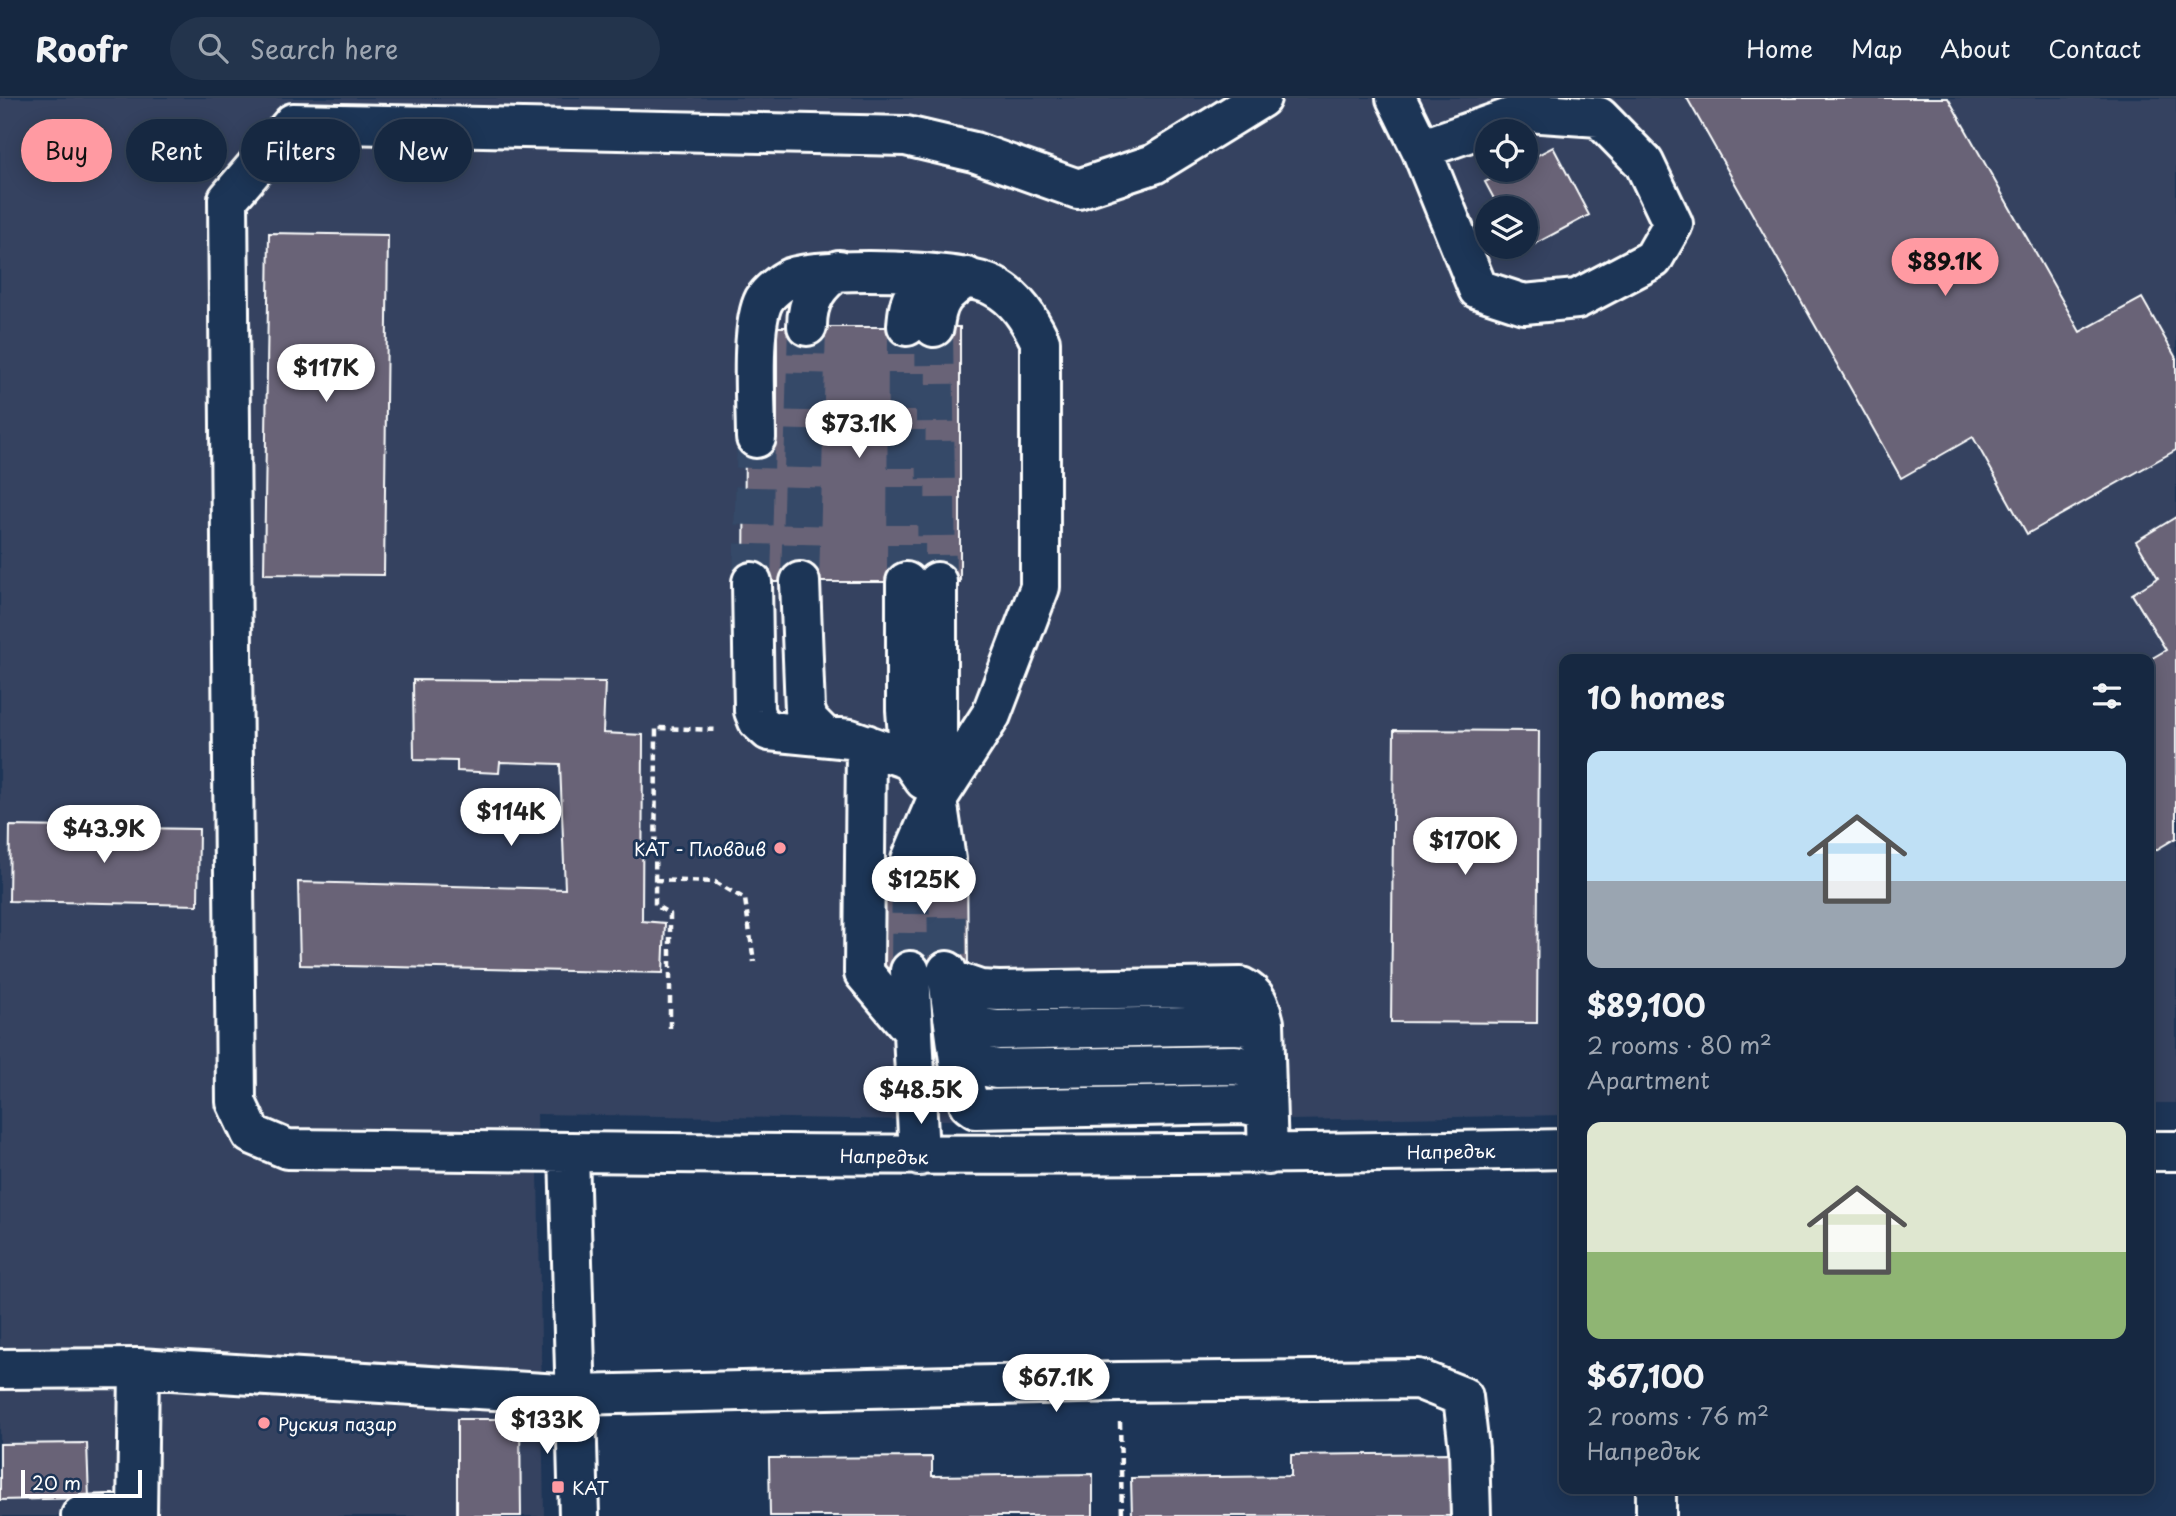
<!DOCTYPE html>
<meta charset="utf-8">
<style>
body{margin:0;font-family:"Playpen Sans",sans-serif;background:#23344c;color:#f1f3f6;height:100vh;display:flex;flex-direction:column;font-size:26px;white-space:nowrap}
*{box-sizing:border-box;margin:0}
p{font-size:23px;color:#9ea6b1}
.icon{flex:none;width:38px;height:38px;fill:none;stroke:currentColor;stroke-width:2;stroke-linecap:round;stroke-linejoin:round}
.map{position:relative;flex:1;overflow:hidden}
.side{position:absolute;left:1559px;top:556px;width:595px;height:840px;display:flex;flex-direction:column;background:#162841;border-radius:14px;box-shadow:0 4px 18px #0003,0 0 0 2px #35445a}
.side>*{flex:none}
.hud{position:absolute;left:21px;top:21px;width:665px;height:63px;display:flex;gap:14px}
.controls{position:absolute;left:1475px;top:21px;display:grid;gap:14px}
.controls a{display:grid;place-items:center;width:63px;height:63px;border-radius:50%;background:#162841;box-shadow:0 4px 18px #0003,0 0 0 2px #35445a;font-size:35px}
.scale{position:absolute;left:21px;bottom:18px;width:121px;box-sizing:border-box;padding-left:7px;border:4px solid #fff;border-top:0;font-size:19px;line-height:24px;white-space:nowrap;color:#fff;-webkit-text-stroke:5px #1d3557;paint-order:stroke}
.price{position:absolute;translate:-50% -60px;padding:0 16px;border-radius:24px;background:#fff;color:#222;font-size:23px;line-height:46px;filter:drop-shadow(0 2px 4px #0008)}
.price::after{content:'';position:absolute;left:50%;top:42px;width:21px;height:16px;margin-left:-10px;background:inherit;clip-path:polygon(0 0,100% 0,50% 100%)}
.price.active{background:#ff9aa2;color:#111}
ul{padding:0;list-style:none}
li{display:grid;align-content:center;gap:14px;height:371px;padding:0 28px}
li span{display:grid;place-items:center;height:217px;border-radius:14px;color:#555}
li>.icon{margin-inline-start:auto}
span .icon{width:126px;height:126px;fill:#fffc;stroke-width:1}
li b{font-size:30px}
h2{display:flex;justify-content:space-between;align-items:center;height:84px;padding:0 28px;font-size:30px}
.tag{padding:0 24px;border-radius:32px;background:#162841;box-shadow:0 4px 18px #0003,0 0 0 2px #35445a;font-size:24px;line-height:63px}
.tag.active{background:#ff9aa2;color:#111}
header{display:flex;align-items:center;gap:42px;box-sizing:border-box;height:98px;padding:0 35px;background:#162841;border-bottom:2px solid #35445a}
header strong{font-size:33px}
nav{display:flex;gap:38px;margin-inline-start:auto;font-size:24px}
.search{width:490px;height:63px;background:#23344c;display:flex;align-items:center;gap:18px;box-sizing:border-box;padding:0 24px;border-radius:38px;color:#9ea6b1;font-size:26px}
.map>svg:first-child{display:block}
.built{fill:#344361;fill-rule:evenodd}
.building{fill:#696477;stroke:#fff;stroke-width:2}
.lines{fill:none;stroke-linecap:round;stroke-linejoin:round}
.minor-tunnel{stroke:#344968;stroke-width:38;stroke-dasharray:38 19;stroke-linecap:butt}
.minor-casing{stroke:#fff;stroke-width:44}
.path{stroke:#fff;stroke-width:4.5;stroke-dasharray:7 5;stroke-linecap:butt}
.minor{stroke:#1d3557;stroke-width:38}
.poi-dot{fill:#ff9aa2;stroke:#1d3557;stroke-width:2.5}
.labels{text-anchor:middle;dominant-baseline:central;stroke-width:6;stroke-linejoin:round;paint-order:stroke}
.poi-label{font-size:18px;fill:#fff;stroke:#1d3557;text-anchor:start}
.street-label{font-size:18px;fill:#fff;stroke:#1d3557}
</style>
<header>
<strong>Roofr</strong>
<div class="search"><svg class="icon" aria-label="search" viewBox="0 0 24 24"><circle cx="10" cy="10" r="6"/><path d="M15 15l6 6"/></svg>Search here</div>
<nav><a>Home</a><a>Map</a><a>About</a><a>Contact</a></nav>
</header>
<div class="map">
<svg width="2176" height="1418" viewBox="0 0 2176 1418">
<rect width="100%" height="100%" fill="#1d3557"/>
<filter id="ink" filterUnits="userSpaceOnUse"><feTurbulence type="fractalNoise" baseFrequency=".0143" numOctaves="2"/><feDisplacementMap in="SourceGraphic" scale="14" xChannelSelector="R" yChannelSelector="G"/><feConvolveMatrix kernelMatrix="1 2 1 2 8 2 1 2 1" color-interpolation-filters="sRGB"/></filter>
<g filter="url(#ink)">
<path class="built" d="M0,0H2176V1005H2149V562H1564V1017L1291,1022H918L537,1016L544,1418H0ZM1488,33H1526V72H1488ZM1488,110H1526V149H1488Z"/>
<path class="building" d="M1687,0H1948L2080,234L2142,200L2176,260V352L2027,436L1973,339L1901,380Z
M1553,49L1589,117L1522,153L1520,149H1526V110H1499L1485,84L1509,72H1526V63Z
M269,135L388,137L384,477L264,476Z
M777,229H960V484H744L745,339L777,340Z
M2176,419V740L2149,756V562L2166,552L2132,496L2158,480L2136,443Z
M413,582L605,584L603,635L643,637L642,823L665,825L663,875L300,867L298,784L565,791L560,666L500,664L499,675L457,673V663L414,662Z
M1394,632L1539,633L1537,925L1391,924Z
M10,728L199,731L198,807L9,803Z
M880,762H967L968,873H880Z
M457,1321H520L521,1418H457Z
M87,1345L89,1400L0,1402V1346Z
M1451,1355L1452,1418H1132L1131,1380L1291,1378V1357Z
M932,1359V1378L1093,1376V1418H770L769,1360Z"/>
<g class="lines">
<path class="minor-tunnel" d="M934,229L937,484
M752,484L756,340
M800,484L807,228
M906,484L907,228
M946,762L947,873
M910,873L911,762"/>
<g class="minor-casing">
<path id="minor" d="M1396,0L1421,51L1478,191L1524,206L1577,201L1653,161L1673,126L1644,65L1599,19L1527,14L1421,51
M807,228C807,203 818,185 839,172
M907,228C909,198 914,192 940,177
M934,229C937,200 945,195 967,179
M756,340C756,307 750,228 764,202C768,195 784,181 793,179C829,169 960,171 993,188C1017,200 1029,221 1040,243V489L991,617L937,701L911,762
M752,484L754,613L758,623L769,633L850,641L910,662
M800,484L805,612L809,623L823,637
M906,484V612L910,662L924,682
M937,484V701L946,762
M866,646L864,875L913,933
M910,873L919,1058
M947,873L961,977L969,1006L976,1011L1245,1006L1260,1010L1266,1016
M948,881L980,892L999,893L1241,889C1258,897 1260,908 1264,925L1268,1057
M953,919L975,929L998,932L1234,927L1247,928L1264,940
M959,960L977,967L997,971L1235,967L1251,970L1265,982
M2149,1053H2176
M569,1054L287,1051L251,1036L236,1004L228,101L293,25L906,38L974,54L1078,91L1154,66L1261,0
M0,1271L139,1270L576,1297L1119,1284L1418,1281L1463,1299L1469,1351L1471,1418
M81,1418L137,1416
M137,1418L139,1270
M579,1418L569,1054C901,1058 1232,1058 1564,1051
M1656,1418V1391"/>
</g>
<path class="path" d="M655,782L715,784L745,801L754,864
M670,930V816L655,807L656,630L719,632
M1120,1324L1122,1418"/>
<use href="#minor" class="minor"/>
</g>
</g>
<g class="poi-dot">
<circle cx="780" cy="750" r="7"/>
<circle cx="264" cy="1325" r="7"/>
<rect x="551" y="1382" width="14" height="14" rx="3.5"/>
</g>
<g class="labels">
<g class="poi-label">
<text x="766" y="750" text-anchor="end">КАТ - Пловдив</text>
<text x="278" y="1325">Руския пазар</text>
<text x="572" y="1389">КАТ</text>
</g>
<g class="street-label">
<text transform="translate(1451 1053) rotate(-1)">Напредък</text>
<text transform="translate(884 1058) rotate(1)">Напредък</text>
</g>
</g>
</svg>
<div class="controls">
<a><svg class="icon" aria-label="locate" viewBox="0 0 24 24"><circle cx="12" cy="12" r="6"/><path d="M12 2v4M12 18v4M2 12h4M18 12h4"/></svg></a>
<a><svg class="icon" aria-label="layers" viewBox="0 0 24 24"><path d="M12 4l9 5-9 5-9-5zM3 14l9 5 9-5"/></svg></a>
</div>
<div class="scale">20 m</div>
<b class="price active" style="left:1945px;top:200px">$89.1K</b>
<b class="price" style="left:326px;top:306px">$117K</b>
<b class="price" style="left:859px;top:362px">$73.1K</b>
<b class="price" style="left:511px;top:750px">$114K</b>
<b class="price" style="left:104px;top:767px">$43.9K</b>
<b class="price" style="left:1465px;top:779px">$170K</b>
<b class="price" style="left:924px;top:818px">$125K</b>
<b class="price" style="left:921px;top:1028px">$48.5K</b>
<b class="price" style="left:1056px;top:1316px">$67.1K</b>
<b class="price" style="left:547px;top:1358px">$133K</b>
<div class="hud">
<a class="tag active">Buy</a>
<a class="tag">Rent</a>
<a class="tag">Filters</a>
<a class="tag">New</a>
</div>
<section class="side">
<h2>10 homes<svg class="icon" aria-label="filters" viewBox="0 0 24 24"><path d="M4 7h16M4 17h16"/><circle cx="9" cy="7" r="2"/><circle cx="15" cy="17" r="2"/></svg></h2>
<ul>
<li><span style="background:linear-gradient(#bfe0f5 60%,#9aa5b1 0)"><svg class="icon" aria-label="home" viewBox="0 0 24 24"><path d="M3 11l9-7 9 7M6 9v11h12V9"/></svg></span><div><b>$89,100</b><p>2 rooms · 80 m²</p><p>Apartment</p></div></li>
<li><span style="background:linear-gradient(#dfe7d0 60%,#8fb573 0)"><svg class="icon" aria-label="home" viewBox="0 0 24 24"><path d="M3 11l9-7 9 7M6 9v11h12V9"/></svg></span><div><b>$67,100</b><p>2 rooms · 76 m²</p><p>Напредък</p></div></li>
</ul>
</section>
</div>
